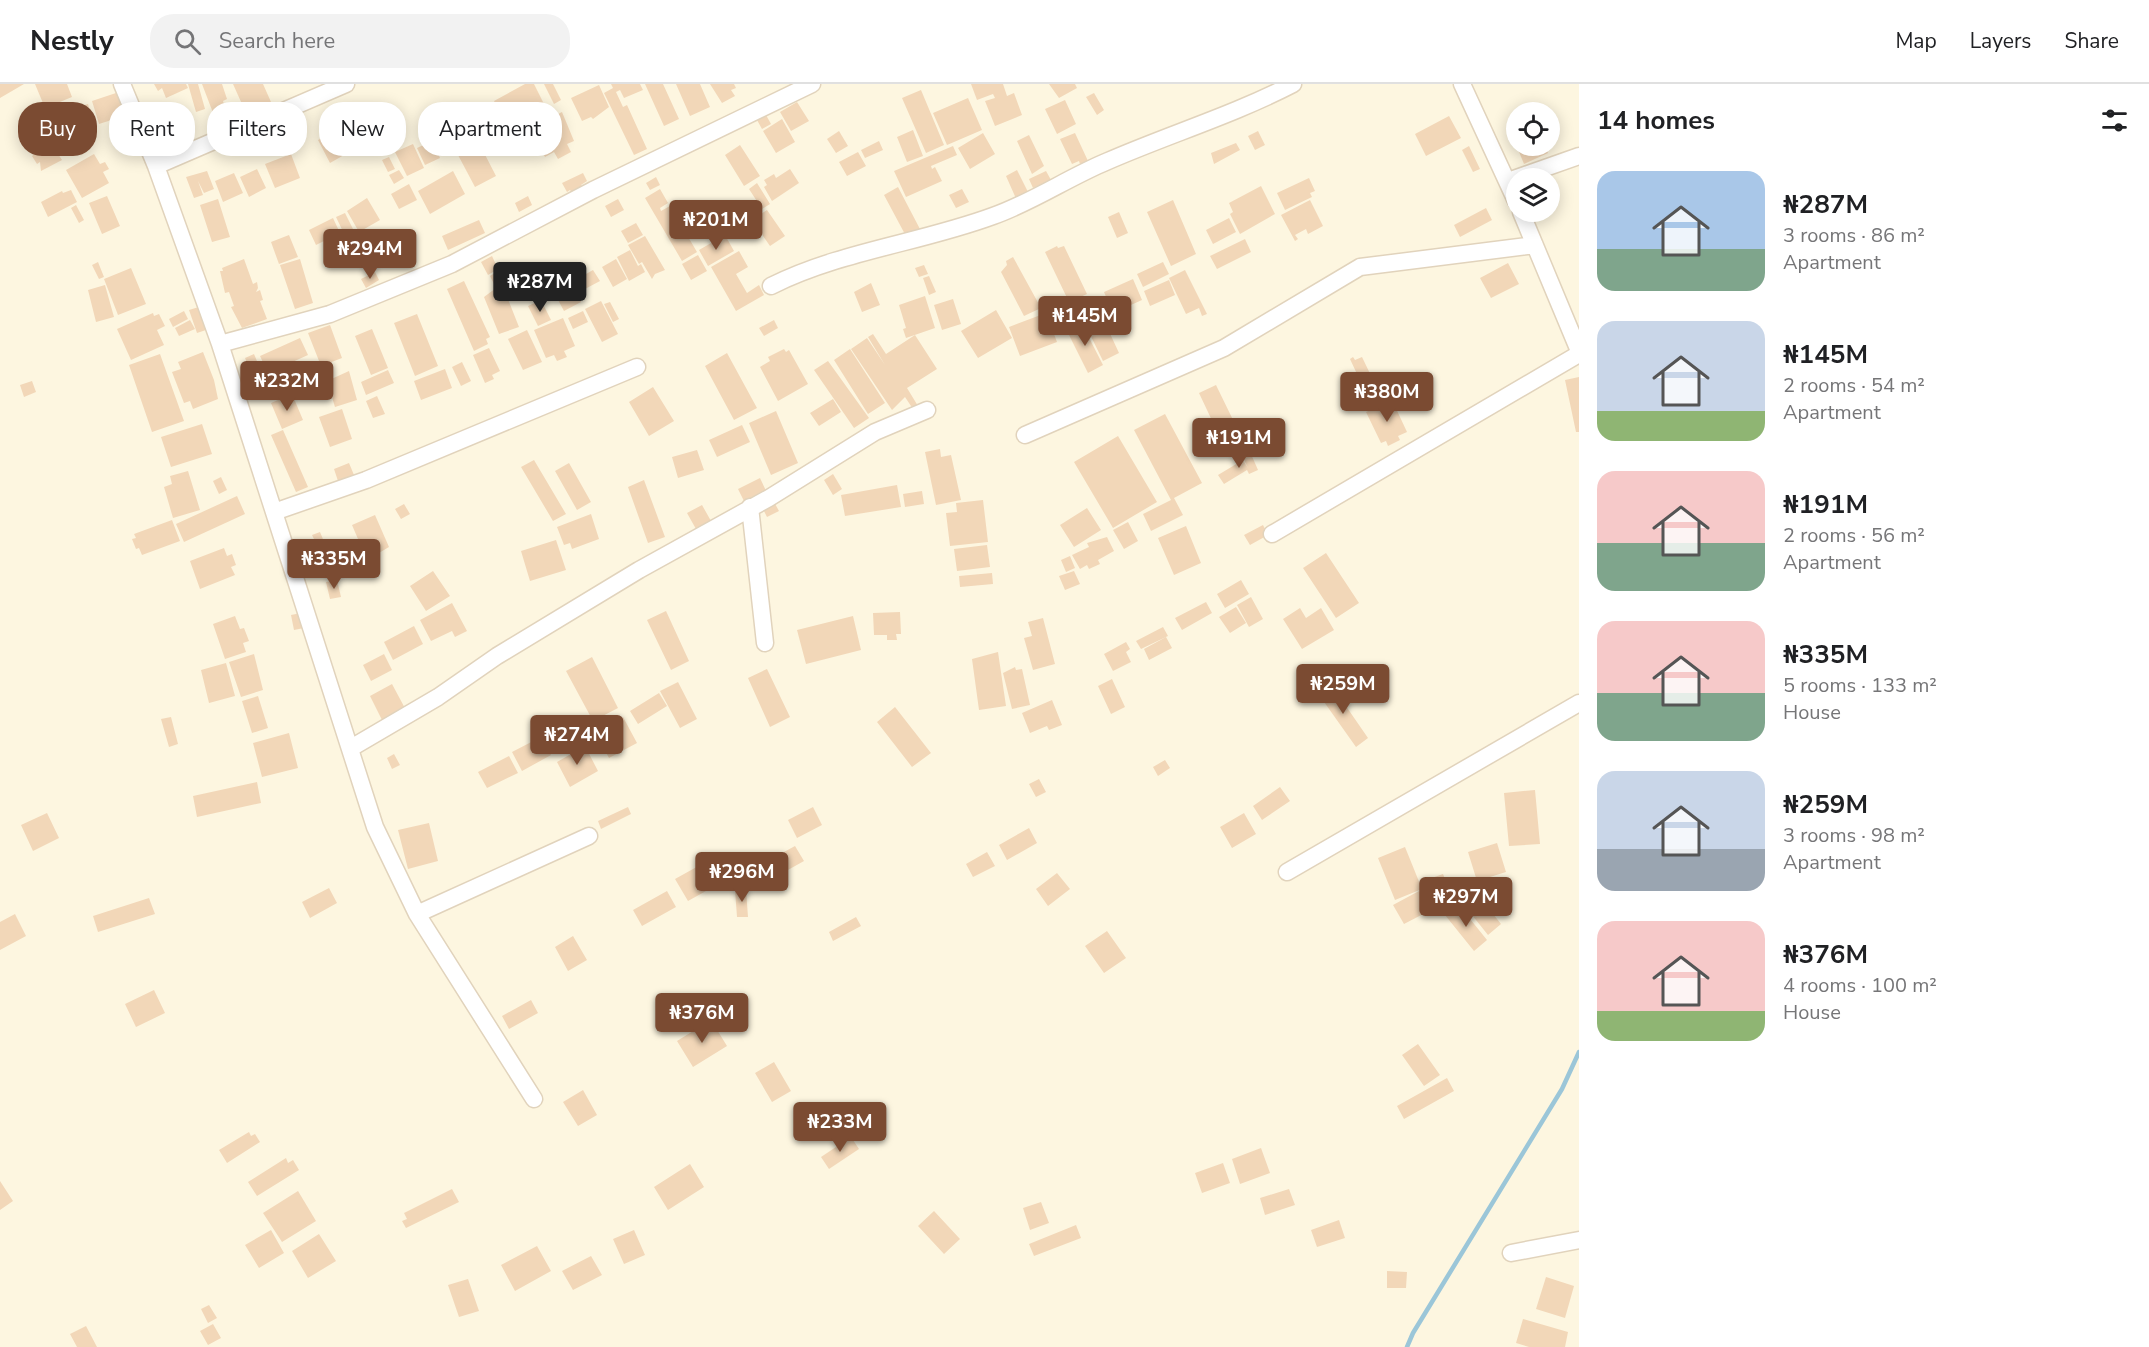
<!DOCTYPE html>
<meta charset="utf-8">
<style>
body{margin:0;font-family:"Nunito Sans",sans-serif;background:#f2f2f2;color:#202124;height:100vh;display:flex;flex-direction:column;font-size:22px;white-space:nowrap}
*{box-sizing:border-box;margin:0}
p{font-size:20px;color:#757577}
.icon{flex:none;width:33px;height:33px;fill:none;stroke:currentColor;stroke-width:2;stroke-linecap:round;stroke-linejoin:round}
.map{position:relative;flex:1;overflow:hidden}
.drawer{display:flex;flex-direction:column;background:#fff;width:570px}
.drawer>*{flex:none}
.banner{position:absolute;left:18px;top:18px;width:570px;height:54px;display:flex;gap:12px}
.tools{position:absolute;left:1506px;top:18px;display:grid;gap:12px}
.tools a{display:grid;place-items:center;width:54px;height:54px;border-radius:50%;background:#fff;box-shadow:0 3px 15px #0003;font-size:30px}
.price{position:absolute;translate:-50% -51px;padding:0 14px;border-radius:6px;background:#7b4b32;color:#fff;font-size:20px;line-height:39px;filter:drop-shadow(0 2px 3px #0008)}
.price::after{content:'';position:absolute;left:50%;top:36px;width:18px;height:14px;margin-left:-9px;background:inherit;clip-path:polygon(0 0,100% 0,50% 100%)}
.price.active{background:#222;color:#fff}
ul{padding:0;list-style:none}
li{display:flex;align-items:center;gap:18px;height:150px;padding:0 18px}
li span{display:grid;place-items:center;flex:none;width:168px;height:120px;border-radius:18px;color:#555}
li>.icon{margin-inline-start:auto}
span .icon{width:72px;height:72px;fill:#fffc;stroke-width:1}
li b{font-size:26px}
h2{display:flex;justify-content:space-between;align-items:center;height:72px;padding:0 18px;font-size:26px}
.pill{padding:0 21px;border-radius:24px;background:#fff;box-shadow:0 3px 15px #0003;font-size:21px;line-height:54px}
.pill.active{background:#7b4b32;color:#fff}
header{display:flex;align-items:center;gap:36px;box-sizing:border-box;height:84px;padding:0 30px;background:#fff;border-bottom:2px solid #e0e0e0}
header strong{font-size:28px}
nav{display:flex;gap:33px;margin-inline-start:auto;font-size:21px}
.search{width:420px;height:54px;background:#f2f2f2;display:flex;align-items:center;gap:15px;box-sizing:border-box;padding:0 21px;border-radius:24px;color:#757577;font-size:22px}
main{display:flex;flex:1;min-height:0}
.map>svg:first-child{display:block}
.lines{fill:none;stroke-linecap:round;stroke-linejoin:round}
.stream{stroke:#9bc6d8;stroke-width:4.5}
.building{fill:#f2d7b8}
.minor-casing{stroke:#e1d3bc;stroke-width:19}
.minor{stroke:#fff;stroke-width:16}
</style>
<header>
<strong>Nestly</strong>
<div class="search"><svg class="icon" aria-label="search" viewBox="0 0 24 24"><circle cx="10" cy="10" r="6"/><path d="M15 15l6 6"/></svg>Search here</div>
<nav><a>Map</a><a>Layers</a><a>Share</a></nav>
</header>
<main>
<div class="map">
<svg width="1579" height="1263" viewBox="0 0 1579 1263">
<rect width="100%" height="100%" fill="#fdf6e0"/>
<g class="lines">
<path class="stream" d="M1407,1263L1413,1249L1562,1005L1579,968"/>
</g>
<path class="building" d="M0,0H24L0,14Z
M35,0H67L72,13L45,24Z
M154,0H186L188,4L166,14L162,4L158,7Z
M188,0H198L205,25L196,28Z
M202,0H222L227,15L223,17L227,30L215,34Z
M233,0H263L271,18L246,29Z
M525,0H534L544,20L506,40L494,17Z
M544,0H553L561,16L554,20Z
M611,0H640L643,6L624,14L620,6L616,8L623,23L627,21L647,65L634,71L604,9L613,4Z
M645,0H663L679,35L664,42Z
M676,0H700L710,23L690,32Z
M710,0H734L736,4L731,6L735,12L722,19Z
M971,0H1003L1007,12L1014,9L1022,31L995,42L985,17L995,14L993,10L977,16Z
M1049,0H1075L1077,4L1059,14Z
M599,1L609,23L593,35L591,33L582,37L571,14Z
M921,6L944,61L926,69L902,14Z
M119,8L127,31L99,40L92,17Z
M1094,9L1104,26L1097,31L1086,13Z
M968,14L982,46L947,61L933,29Z
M1065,16L1076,40L1057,50L1045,25Z
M797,18L809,37L791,47L780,28Z
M88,20L95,45L61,55L54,30Z
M555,25L558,30L562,28L574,57L567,60L571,68L558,75L554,68L545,73L531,44L536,42L534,38L537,35Z
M170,27L180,49L167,55L157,33Z
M369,30L378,51L371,55L361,35Z
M766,31L771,40L762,45L757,36Z
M1449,32L1461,54L1426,72L1415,50Z
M782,35L795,58L776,69L763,47Z
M470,41L478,59L451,72L442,55Z
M344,43L356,64L349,68L338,46Z
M1516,43V62H1545L1548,69L1524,80L1510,46Z
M428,44L433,54L424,59L419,49Z
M505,46L511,60L489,71L482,57Z
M913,46L923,72L907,78L897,53Z
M839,47L848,62L836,69L827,55Z
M1258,47L1265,61L1255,66L1248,52Z
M332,49L344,71L330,79L318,56Z
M983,49L995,70L970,85L958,64Z
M1075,49L1088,77L1080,80L1079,77L1072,80L1060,55Z
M1029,51L1044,82L1032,90L1017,57Z
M47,53L62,76L41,87L40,78L37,80L32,72L36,69L32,63Z
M432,57L440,74L425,81L417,64Z
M879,57L883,66L865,74L861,66Z
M479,59L496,92L475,103L458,71Z
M1236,59L1240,66L1214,80L1211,69Z
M413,60L424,84L407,92L395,68Z
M740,61L760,92L744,102L725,71Z
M953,62L957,71L931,82L932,85L935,83L942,97L906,113L894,87Z
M1469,62L1480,85L1473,88L1462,66Z
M858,68L866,82L847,92L839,78Z
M94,70L100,80L105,78L109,85L103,88L109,99L82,114L66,86Z
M291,70L300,94L275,104L265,80Z
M389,73L395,85L388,88L382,76Z
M257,85L266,104L249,113L240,93Z
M790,85L799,99L772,117L764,103L767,101L764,96L774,90L776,94Z
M399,86L404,94L394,100L389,91Z
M1017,86L1031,114L1018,119L1006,92Z
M207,87L214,105L204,109L198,97L203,111L194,114L186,93Z
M453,87L465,110L430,130L418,107Z
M1046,87L1051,96L1033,104L1029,95Z
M234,89L243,109L223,118L215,97Z
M583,89L587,97L581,101L582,104L572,109L570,106L567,108L562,99Z
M656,93L660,101L650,106L646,99Z
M1309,94L1315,107L1310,109L1312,113L1285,126L1277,109Z
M757,99L770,120L762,125L749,105Z
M409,100L417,116L399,125L391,110Z
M1261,102L1275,130L1240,150L1230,130L1233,128L1229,119Z
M898,103L921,147L907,154L884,111Z
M660,105L668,119L660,124L661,127L670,122L697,168L682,177L645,114Z
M962,105L969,118L956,124L949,111Z
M71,106L77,118L48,133L41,118L62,107L63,109Z
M107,112L120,142L102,150L89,119Z
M528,112L532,121L519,128L515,119Z
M367,114L380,136L359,148L347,127Z
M218,115L230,153L212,158L200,121Z
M618,115L624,126L611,133L605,122Z
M1173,116L1196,170L1171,182L1147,128Z
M1310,116L1323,142L1308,150L1306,145L1295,151L1298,155L1295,157L1281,131Z
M76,121L84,136L79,139L71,124Z
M1486,124L1492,136L1460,153L1454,141Z
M767,126L785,152L770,162L752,136Z
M1119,128L1128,149L1117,154L1108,133Z
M345,129L356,151L347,156L336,133Z
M333,134L340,149L316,161L309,146Z
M1229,134L1236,148L1213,160L1206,146Z
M479,136L485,149L448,166L442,152Z
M636,139L643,151L628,159L621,147Z
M289,151L298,173L279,180L271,158Z
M725,151L734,167L708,182L699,166Z
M645,152L665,186L655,190L652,195L642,178L639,180L628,161Z
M1245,155L1251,168L1217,185L1210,172Z
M1057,162L1058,164L1064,162L1087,210L1069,218L1045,168Z
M630,166L638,182L641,180L645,188L629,197L617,173Z
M739,167L748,183L736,190L747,209L759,201L764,211L736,227L711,183Z
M698,171L707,187L691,196L682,180Z
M492,172L498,185L488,191L481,178Z
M1013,173L1041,224L1024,232L1001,188L1007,181L1006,177Z
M244,175L253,200L257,198L258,204L256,208L260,206L263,216L260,217L267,235L242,244L231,223L234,222L229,208L225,209L220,187H223L222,184Z
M300,175L313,219L295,225L280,181Z
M616,175L627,195L613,203L602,183Z
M98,178L104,193L99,195L92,181Z
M1163,178L1169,190L1143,203L1137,190Z
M1508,179L1519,200L1491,214L1480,194Z
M924,181L928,190L919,193L915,184Z
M131,184L146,220L118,231L104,195Z
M593,186L600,197L585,205L579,194Z
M1185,186L1207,230L1202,232L1199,224L1186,230L1169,194Z
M498,187L503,197L495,202L490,192Z
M375,188L379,196L366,204L361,195Z
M568,191L581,218L564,227L550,201Z
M929,192L936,208L929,211L923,194Z
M1133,195L1142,216L1113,229L1104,208Z
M1169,196L1175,211L1150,222L1144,207Z
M464,197L490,253L486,255L488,260L474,267L447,205Z
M871,199L880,221L862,228L854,208Z
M105,201L114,233L96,238L88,206Z
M496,204L498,208L504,205L519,243L499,250L484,213Z
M925,212L935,244L906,254L903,245L906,244L899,221Z
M953,215L961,240L942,246L934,221Z
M541,216L551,236L538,242L528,222Z
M601,217L618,250L602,258L585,225Z
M610,218L619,235L613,238L604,220Z
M202,222L209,245L197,249L189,226Z
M996,226L1012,254L978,274L961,247Z
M184,227L188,235L173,243L169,235Z
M583,227L588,238L573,245L568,234Z
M1100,228L1119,269L1103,277L1083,236Z
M153,229L154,232L159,230L165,242L157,246L164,261L131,276L117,245Z
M1046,229L1057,258L1020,272L1009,243Z
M417,230L438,282L415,292L394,239Z
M563,234L575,262L564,267L567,273L557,277L554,271L546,274L534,246Z
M190,236L195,245L179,252L175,244Z
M774,236L778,244L764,252L759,244Z
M1081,238L1103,281L1088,289L1066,245Z
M330,241L342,274L321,282L308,249Z
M372,245L388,284L371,291L355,252Z
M527,246L542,278L523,286L508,255Z
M873,250L886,270L915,251L937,285L907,304L918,322L913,325L905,313L892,326L851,265L867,254L885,281L868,253Z
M300,254L308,271L268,289L260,272Z
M489,264L500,287L492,291L494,295L485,299L473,271Z
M784,265L786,268L789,266L808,300L778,317L760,283L770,277L768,273Z
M850,265L885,319L868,330L834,276Z
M203,268L214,296L218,315L193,325L190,317L184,319L172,288L181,285L178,278Z
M727,269L757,324L734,336L705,282Z
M160,270L184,337L152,348L129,281Z
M254,270L262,289L252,292L245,274Z
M1353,273L1355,276L1362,273L1375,300L1364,305L1350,275Z
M828,277L869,334L854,344L814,286Z
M462,278L471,297L461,302L452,283Z
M285,284L293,303L269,313L261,294Z
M445,285L452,304L421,316L414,297Z
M388,286L394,299L366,311L361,298Z
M349,287L357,316L335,323L327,297Z
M259,292L265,305L258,308L252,294Z
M1579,293V348H1576L1565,296Z
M32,297L36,308L24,313L20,301Z
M1216,301L1235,340L1227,344L1225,340L1216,345L1199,309Z
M653,303L674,337L649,352L629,318Z
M292,310L303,336L282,345L271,319Z
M377,312L385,330L373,334L366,317Z
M833,315L841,328L819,342L810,329Z
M1392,316L1407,348L1398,352L1400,356L1388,362L1386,357L1381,359L1366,328Z
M342,325L352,355L330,363L319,333Z
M776,327L798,379L771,391L749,339Z
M1165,330L1202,399L1174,414L1183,431L1151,447L1143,430L1171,416L1134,346Z
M202,340L212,370L171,383L161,353Z
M742,341L750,358L717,373L709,356Z
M283,346L308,403L296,408L271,351Z
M1118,352L1157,418L1113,444L1074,378Z
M940,365L941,373L951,371L961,416L936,421L925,368Z
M697,366L704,386L678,394L672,373Z
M1251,370L1258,386L1249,390L1247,386L1224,400L1218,391L1243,376L1248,384L1243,374Z
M534,376L566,430L553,437L521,383Z
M349,379L354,391L338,397L334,385Z
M569,379L591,418L577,426L555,387Z
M188,387L200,426L173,434L164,403L172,400L170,392Z
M833,390L842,405L833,411L824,396Z
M221,393L227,406L219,410L213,397Z
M760,394L767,409L745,419L738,405Z
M644,396L665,453L648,459L628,403Z
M897,401L901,423L845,432L841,411Z
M922,407L924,420L905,423L903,410Z
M237,412L245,430L184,458L176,440Z
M983,416L988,458L950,462L946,429L957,428L956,419Z
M774,418L779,427L767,433L762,423Z
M404,420L410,430L401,435L395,425Z
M702,421L711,437L696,445L687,429Z
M1087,424L1101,446L1074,463L1060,441Z
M591,430L599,455L572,465L570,459L564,461L557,443Z
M375,431L389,463L367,476L352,441Z
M172,436L180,457L142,471L139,464L136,465L132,455L136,454L134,450Z
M1128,438L1138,457L1124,465L1113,446Z
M1263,441L1268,451L1250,461L1244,451Z
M1186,442L1201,479L1174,491L1158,454Z
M320,448L325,460L318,463L312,451Z
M1107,453L1114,467L1098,476L1100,480L1089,485L1087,481L1080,485L1072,471L1089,463L1087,459Z
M556,456L566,486L530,497L521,467Z
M987,461L990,483L957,487L954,465Z
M224,464L227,472L232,470L236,481L231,483L235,491L200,505L190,477Z
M1326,469L1359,519L1336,534L1303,484Z
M1070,472L1075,484L1066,488L1061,476Z
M433,487L450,512L426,527L410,502Z
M1074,487L1080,500L1065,506L1059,492Z
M992,489L993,500L960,503L959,492Z
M337,496L341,513L330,515L326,498Z
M1241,496L1249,510L1225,524L1217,510Z
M1251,513L1263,535L1249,543L1237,521Z
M1206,518L1212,529L1182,546L1175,534Z
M452,519L467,547L455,553L452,547L431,557L420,536Z
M1236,523L1246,539L1230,549L1219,533Z
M1300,524L1306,534L1321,524L1334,546L1302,565L1283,535Z
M666,527L689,577L671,586L647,536Z
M900,528L901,550H896L897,556H887V551H874L873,529Z
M301,529L304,544L294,546L291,531Z
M235,532L240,545L244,544L249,557L243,559L246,568L225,575L213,540Z
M853,532L861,566L806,580L797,546Z
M1043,534L1055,580L1033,586L1024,554L1032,552L1028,538Z
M414,542L423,560L393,576L384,558Z
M1163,543L1168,552L1141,565L1136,557Z
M1166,553L1172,564L1149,576L1144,565Z
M1126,558L1130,565L1126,568L1131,578L1113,587L1104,570Z
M998,568L1006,622L979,626L972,575Z
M254,570L263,606L241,613L229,578Z
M384,570L392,586L371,597L363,581Z
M592,573L618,624L593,637L566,587Z
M226,579L235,612L209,619L201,586Z
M1015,583L1016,586L1022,585L1030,621L1012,625L1003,589Z
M767,585L790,633L770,643L748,594Z
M1112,595L1125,623L1111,630L1098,602Z
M678,598L697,635L680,644L660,607Z
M1330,599L1368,654L1356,663L1317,608Z
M392,600L407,628L384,640L370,612Z
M659,609L667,622L638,640L630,627Z
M258,612L268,644L252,649L242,617Z
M1052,616L1062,641L1049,646L1047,642L1030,649L1022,629Z
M895,623L931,669L912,683L877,638Z
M579,632L589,651L562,662L554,647L562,643L564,647L569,644L566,638Z
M171,633L178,660L169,663L161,635Z
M623,633L637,659L609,674L595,648Z
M289,649L298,684L262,693L253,659Z
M541,653L551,671L522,687L512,668Z
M585,662L598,687L570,703L557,678Z
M394,670L400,681L392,685L387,674Z
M509,672L518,689L487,704L478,688Z
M1165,676L1170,684L1158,692L1153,683Z
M1039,695L1046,708L1036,713L1029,700Z
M257,698L261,719L197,733L193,712Z
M1280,703L1290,717L1262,736L1253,722Z
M1535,706L1540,760L1509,762L1504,709Z
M628,723L631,730L601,745L598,737Z
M813,723L822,741L797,754L788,736Z
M47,729L59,754L33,767L21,741Z
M1244,729L1256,750L1232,764L1220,743Z
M429,739L438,777L408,785L398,746Z
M1029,744L1037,759L1007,776L999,761Z
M1497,759L1506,788L1477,797L1468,768Z
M795,762L804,777L770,796L762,780Z
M1405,763L1422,805L1395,816L1378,774Z
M987,768L995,782L973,793L966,780Z
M702,780L715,802L688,817L675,795Z
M1057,789L1070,805L1048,822L1036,805Z
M1443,790L1455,820L1438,826L1426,796Z
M329,804L337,819L310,834L302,818Z
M746,805L748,833H737L735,806Z
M667,807L676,823L642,842L633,826Z
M1419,807L1429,827L1404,840L1393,821Z
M1478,811L1501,840L1488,851L1464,821Z
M149,814L155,830L98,848L93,832Z
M1458,820L1487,856L1474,867L1445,831Z
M15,830L26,852L0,866V838Z
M856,833L861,842L833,857L829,848Z
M1107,847L1126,874L1104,889L1085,862Z
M573,852L587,876L568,887L555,863Z
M154,906L165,929L136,943L125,920Z
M531,916L538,929L509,945L502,932Z
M711,936L727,962L693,983L677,957Z
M1418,960L1440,991L1424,1002L1402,971Z
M774,978L791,1007L772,1018L755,989Z
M1447,994L1454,1007L1404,1035L1397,1022Z
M583,1006L597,1031L578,1042L563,1018Z
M249,1048L251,1052L255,1050L260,1058L227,1079L219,1066Z
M851,1053L859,1065L829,1085L821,1073Z
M1261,1064L1270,1089L1240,1100L1232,1075Z
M286,1074L288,1079L293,1076L299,1086L257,1112L248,1098Z
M1223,1079L1230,1099L1202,1109L1195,1089Z
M690,1080L704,1103L668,1126L654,1103Z
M0,1097L13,1117L0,1126Z
M452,1105L459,1118L406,1144L402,1137L407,1135L404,1129Z
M1289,1105L1295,1121L1265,1131L1260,1114Z
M298,1107L316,1137L282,1158L263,1129Z
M1041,1118L1049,1139L1030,1146L1023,1124Z
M934,1127L960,1155L944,1170L918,1142Z
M1339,1136L1345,1154L1317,1163L1311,1146Z
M1076,1141L1081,1154L1034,1172L1029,1160Z
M271,1146L284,1169L259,1184L245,1161Z
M634,1146L645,1171L624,1180L613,1155Z
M319,1150L336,1177L308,1194L292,1167Z
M537,1162L551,1187L515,1207L501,1181Z
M591,1172L602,1191L573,1206L562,1187Z
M1387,1187L1407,1188L1406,1204H1387Z
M1546,1193L1574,1202L1565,1234L1536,1225Z
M468,1195L479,1227L459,1233L448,1201Z
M209,1221L217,1234L208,1239L201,1225Z
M1523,1235L1568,1248L1565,1263H1529L1516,1259Z
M213,1240L221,1254L208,1261L200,1247Z
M86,1242L97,1263H77L70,1250Z"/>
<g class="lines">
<g class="minor-casing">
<path id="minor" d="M122,0L156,82L220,260L375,743L417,830L534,1015
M1462,0L1516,117
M156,82L346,0
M1508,97L1579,72
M1521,128L1579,267
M771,202C841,167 920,159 993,132C1033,118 1069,93 1108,77C1170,50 1233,31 1293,0
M220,260L330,230L452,180L593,106L812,0
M1025,351L1224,264L1360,183L1535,161
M750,423L765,559
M274,428L366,396L637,283
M1272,450L1579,270
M351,664L438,613L497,572L639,486L769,414L875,348L927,326
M1287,788L1579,619
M417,830L589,752
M1511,1169L1579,1156"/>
</g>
<use href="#minor" class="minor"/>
</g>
</svg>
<div class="tools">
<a><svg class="icon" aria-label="locate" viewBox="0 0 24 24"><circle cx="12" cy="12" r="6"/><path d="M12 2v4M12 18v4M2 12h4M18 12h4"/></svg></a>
<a><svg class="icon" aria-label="layers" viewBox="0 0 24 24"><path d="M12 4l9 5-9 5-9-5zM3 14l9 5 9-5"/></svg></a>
</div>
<b class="price" style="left:716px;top:167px">₦201M</b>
<b class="price" style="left:370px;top:196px">₦294M</b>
<b class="price active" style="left:540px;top:229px">₦287M</b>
<b class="price" style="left:1085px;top:263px">₦145M</b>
<b class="price" style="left:287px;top:328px">₦232M</b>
<b class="price" style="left:1387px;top:339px">₦380M</b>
<b class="price" style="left:1239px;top:385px">₦191M</b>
<b class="price" style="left:334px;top:506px">₦335M</b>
<b class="price" style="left:1343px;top:631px">₦259M</b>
<b class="price" style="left:577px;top:682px">₦274M</b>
<b class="price" style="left:742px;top:819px">₦296M</b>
<b class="price" style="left:1466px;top:844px">₦297M</b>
<b class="price" style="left:702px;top:960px">₦376M</b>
<b class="price" style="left:840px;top:1069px">₦233M</b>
<div class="banner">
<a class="pill active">Buy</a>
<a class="pill">Rent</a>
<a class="pill">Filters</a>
<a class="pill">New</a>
<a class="pill">Apartment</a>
</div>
</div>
<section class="drawer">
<h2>14 homes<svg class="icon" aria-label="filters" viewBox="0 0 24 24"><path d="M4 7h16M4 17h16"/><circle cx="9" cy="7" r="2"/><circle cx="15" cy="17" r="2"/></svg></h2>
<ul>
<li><span style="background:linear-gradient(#a9c7e8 65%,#7fa58c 0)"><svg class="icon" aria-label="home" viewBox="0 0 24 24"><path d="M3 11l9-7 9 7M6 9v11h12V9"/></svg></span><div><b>₦287M</b><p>3 rooms · 86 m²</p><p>Apartment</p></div></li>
<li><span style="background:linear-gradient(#c9d6e8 75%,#8fb573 0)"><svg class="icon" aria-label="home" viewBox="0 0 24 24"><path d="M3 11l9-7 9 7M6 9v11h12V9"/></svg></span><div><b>₦145M</b><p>2 rooms · 54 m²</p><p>Apartment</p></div></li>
<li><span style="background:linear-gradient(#f6c9c9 60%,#7fa58c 0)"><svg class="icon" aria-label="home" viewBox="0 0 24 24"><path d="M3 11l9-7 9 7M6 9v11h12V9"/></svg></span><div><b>₦191M</b><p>2 rooms · 56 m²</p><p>Apartment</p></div></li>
<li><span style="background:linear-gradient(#f6c9c9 60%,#7fa58c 0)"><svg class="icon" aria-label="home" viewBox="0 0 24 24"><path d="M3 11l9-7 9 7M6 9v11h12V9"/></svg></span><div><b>₦335M</b><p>5 rooms · 133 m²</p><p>House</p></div></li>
<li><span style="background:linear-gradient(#c9d6e8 65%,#9aa5b1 0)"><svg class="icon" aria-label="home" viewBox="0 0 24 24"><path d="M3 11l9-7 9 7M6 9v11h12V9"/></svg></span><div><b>₦259M</b><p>3 rooms · 98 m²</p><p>Apartment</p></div></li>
<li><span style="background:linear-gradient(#f6c9c9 75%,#8fb573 0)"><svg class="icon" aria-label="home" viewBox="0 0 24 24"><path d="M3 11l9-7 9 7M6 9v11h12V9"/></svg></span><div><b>₦376M</b><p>4 rooms · 100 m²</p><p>House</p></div></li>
</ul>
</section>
</main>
